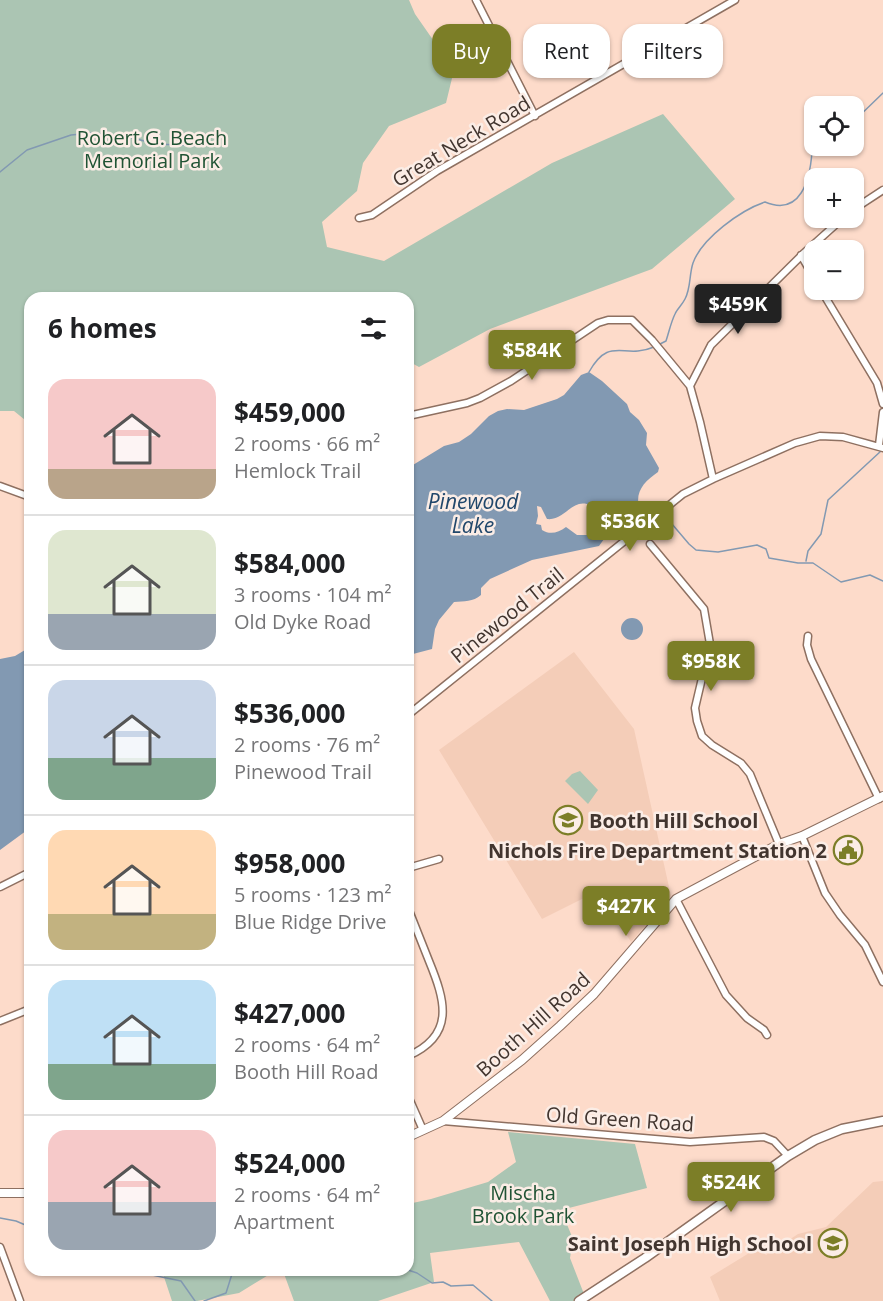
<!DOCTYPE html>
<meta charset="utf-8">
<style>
body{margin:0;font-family:"Open Sans",sans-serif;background:#f6f6f6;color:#202124;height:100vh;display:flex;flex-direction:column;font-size:22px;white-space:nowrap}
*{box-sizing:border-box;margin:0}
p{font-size:20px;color:#757577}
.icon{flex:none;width:33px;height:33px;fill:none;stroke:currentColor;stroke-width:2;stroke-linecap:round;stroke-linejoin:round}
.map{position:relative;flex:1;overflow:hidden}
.panel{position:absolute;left:24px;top:292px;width:390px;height:984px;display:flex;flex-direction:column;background:#fff;border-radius:18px;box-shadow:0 2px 4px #0004}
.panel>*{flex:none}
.hud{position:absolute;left:432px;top:24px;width:360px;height:54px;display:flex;gap:12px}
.tools{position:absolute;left:804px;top:96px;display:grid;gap:12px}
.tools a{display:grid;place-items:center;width:60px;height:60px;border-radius:12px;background:#fff;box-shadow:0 2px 4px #0004;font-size:30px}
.price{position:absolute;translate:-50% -51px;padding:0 14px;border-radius:6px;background:#7c7e27;color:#fff;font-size:20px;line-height:39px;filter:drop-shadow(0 2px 3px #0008)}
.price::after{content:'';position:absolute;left:50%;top:36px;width:18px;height:14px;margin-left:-9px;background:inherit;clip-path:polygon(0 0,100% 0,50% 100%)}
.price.current{background:#222;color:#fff}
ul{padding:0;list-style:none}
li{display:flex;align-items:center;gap:18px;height:150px;padding:0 24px}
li+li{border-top:2px solid #e0e0e0}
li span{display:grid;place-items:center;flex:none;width:168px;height:120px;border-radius:18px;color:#555}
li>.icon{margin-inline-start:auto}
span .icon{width:72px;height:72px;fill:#fffc;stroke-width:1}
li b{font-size:26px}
h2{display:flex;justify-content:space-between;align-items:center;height:72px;padding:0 24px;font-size:26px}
.pill{padding:0 21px;border-radius:18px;background:#fff;box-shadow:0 2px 4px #0004;font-size:21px;line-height:54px}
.pill.current{background:#7c7e27;color:#fff}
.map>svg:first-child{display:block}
.built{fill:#f4cdb8}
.green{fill:#abc5b3}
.water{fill:#8299b2}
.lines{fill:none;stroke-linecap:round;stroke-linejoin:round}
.stream{stroke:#8299b2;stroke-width:1.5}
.minor-casing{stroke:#8e7061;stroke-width:9}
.tertiary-casing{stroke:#8e7061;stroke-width:10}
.secondary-casing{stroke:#8e7061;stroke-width:11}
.minor{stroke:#fff;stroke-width:6}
.tertiary{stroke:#fff;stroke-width:8}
.secondary{stroke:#fff;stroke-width:8}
.labels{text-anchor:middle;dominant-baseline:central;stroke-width:5;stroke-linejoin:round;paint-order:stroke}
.park-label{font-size:20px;fill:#205334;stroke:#fbede6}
.street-label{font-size:20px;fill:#42352f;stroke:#fbede6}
.poi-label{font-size:20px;font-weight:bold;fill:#42352f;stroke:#fbede6;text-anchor:end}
.water-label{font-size:21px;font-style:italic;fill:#21476b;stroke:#fbede6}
</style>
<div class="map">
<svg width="883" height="1301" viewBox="0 0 883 1301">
<rect width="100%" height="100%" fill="#fddbca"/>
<path class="built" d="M574,652L634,729L671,896L631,942L598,891L542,919L439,750Z
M883,1181V1301H720L710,1277L759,1247L766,1255L798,1234L826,1227L873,1182Z"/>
<path class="green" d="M0,0H409L415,14L454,70L446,103L389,126L363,163L357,191L322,222L327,247L384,261L552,163L663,114L735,199L652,269L490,329L419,367L408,361V298H30V424L14,411H0Z
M580,771L598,790L588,804L565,781L572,774Z
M508,1132L635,1144L647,1188L561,1210L573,1239L570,1258L584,1294L573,1301H550L519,1242L430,1253L434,1282L378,1301H294L283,1271L408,1270V1204L431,1199L488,1182L516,1162Z
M162,1271V1270L275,1271L239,1293L197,1301H172Z"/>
<path class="water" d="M589,372L602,381L627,404L630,412L639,420L647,433L646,445L659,468L658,472C645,481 635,491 639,507L636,512H632L615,532C605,524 598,507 587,504C571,500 564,521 547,519L541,507L537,506L538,516L536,524L541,525L542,530C550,535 558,533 566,527L577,535H586L599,532L604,539L599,546L532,560L490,579L481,588V595C473,602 464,601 454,602L439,620L435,629L432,649L413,654L408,658V468L444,446L459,442L471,434L489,416L498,411L507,409L524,410L557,399L564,395L581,375Z
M621 629a11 11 0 1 1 22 0a11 11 0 1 1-22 0Z
M30,647V828L0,850V659L15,656Z"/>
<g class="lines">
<path class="stream" d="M854,121L883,93
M0,172L27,150L71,135L92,133L125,136L156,144L202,146
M658,345L666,341C669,332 671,322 675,314C677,309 682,305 685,299C691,288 689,275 693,263C702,238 741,210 765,202C801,217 810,179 812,152L820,146
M589,372C610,335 623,360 654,347
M638,507L649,511
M666,517L689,544L696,550L718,552L757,545L766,549L769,558L798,563H813L841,582L870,575L883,581
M806,561L808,551L821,534L828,500L881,451
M0,1218L16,1221L30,1227
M128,1270L181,1281L195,1301
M408,1270L417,1273L432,1283L443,1282L451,1286L473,1285L492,1301
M204,1301L226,1293L232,1274L245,1270"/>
<g class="minor-casing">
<path id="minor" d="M476,0L535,116
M854,209L883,190
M359,218L372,215L437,171L735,0
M801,255L814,278
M821,290L877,383L883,404
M408,416L467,403L480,398L511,381L598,323L608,320H632L652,340L690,386
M879,445L883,412
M713,479L700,422L690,386L711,345L804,253L843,218
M0,486L30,497
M650,544L704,609L710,644L695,708L697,721L702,736L712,745L741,763L750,774L779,844
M808,636L807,645L811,659L879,799
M408,715L683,494L713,479L795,443L820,436L843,437L883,448
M802,836L825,893L840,915L865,945L883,982
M408,868L439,859
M0,887L30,872
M676,899L726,995L747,1018L764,1030L767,1035
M408,908C415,926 422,943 429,961C445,1000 456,1035 408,1056
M0,1021L30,1009
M408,1096L423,1130
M443,1121L690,1142L764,1137L774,1141L788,1156
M0,1247L20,1301"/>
</g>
<g class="tertiary-casing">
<path id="tertiary" d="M408,1137L443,1121L522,1060L560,1026L594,994L676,899L779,844L802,836L883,796
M0,1193H30"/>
</g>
<g class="secondary-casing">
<path id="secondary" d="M579,1301L645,1258L788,1156L815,1140L842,1129L883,1121"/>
</g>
<use href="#minor" class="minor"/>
<use href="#tertiary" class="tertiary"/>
<use href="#secondary" class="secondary"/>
</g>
<defs>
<g id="school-ring" transform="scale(1.5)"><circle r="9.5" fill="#fbede6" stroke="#7c7e27" stroke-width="1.5"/><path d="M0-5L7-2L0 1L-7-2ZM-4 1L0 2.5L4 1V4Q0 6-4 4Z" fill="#7c7e27"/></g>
<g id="civic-ring" transform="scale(1.5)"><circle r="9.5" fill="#fbede6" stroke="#7c7e27" stroke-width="1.5"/><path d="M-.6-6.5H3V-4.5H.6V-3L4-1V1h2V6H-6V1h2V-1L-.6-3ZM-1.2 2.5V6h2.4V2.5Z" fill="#7c7e27"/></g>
</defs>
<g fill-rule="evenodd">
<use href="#school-ring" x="568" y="820"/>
<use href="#civic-ring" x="848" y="850"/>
<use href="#school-ring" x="833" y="1243"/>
</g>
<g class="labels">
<g class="park-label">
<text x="152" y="137">Robert G. Beach<tspan x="152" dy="23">Memorial Park</tspan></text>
<text x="523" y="1192">Mischa<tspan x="523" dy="23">Brook Park</tspan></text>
</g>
<g class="street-label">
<text transform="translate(461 141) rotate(-31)">Great Neck Road</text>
<text transform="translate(507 615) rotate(-39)">Pinewood Trail</text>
<text transform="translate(533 1024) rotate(-42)">Booth Hill Road</text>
<text transform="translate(620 1119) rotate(4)">Old Green Road</text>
</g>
<g class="poi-label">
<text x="589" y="820" text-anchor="start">Booth Hill School</text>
<text x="827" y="850">Nichols Fire Department Station 2</text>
<text x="812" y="1243">Saint Joseph High School</text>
</g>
<g class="water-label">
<text x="473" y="501">Pinewood<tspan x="473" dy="24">Lake</tspan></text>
</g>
</g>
</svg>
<div class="tools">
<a><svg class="icon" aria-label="locate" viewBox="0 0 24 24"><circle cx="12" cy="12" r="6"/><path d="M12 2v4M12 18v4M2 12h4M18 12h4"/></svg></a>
<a>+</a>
<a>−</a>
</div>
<b class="price current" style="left:738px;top:335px">$459K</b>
<b class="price" style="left:532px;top:381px">$584K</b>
<b class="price" style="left:630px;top:552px">$536K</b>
<b class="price" style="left:711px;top:692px">$958K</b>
<b class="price" style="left:626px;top:937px">$427K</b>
<b class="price" style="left:731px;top:1213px">$524K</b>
<div class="hud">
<a class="pill current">Buy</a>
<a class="pill">Rent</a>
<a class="pill">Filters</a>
</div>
<section class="panel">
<h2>6 homes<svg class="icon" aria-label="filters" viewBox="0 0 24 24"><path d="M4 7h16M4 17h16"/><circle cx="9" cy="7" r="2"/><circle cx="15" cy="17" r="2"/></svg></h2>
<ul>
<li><span style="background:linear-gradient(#f6c9c9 75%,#b9a48a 0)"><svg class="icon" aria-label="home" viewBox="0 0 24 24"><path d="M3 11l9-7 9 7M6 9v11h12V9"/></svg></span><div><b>$459,000</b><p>2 rooms · 66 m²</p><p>Hemlock Trail</p></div></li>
<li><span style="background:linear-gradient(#dfe7d0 70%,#9aa5b1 0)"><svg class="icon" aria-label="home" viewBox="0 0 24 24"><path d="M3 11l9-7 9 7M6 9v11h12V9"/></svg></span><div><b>$584,000</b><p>3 rooms · 104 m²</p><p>Old Dyke Road</p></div></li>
<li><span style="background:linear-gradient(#c9d6e8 65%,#7fa58c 0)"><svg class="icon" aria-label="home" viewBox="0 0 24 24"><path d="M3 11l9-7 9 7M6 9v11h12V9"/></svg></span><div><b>$536,000</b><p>2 rooms · 76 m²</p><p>Pinewood Trail</p></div></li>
<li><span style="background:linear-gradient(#ffd9b3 70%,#c2b280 0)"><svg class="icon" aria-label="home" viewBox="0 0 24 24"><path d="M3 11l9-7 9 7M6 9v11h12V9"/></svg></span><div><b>$958,000</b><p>5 rooms · 123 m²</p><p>Blue Ridge Drive</p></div></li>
<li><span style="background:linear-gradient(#bfe0f5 70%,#7fa58c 0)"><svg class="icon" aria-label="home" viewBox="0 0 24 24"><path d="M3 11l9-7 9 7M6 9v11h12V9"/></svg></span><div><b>$427,000</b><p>2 rooms · 64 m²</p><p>Booth Hill Road</p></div></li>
<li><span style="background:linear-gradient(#f6c9c9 60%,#9aa5b1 0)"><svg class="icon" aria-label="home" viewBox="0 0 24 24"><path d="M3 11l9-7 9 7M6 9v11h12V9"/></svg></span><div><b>$524,000</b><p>2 rooms · 64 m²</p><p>Apartment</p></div></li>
</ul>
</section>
</div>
